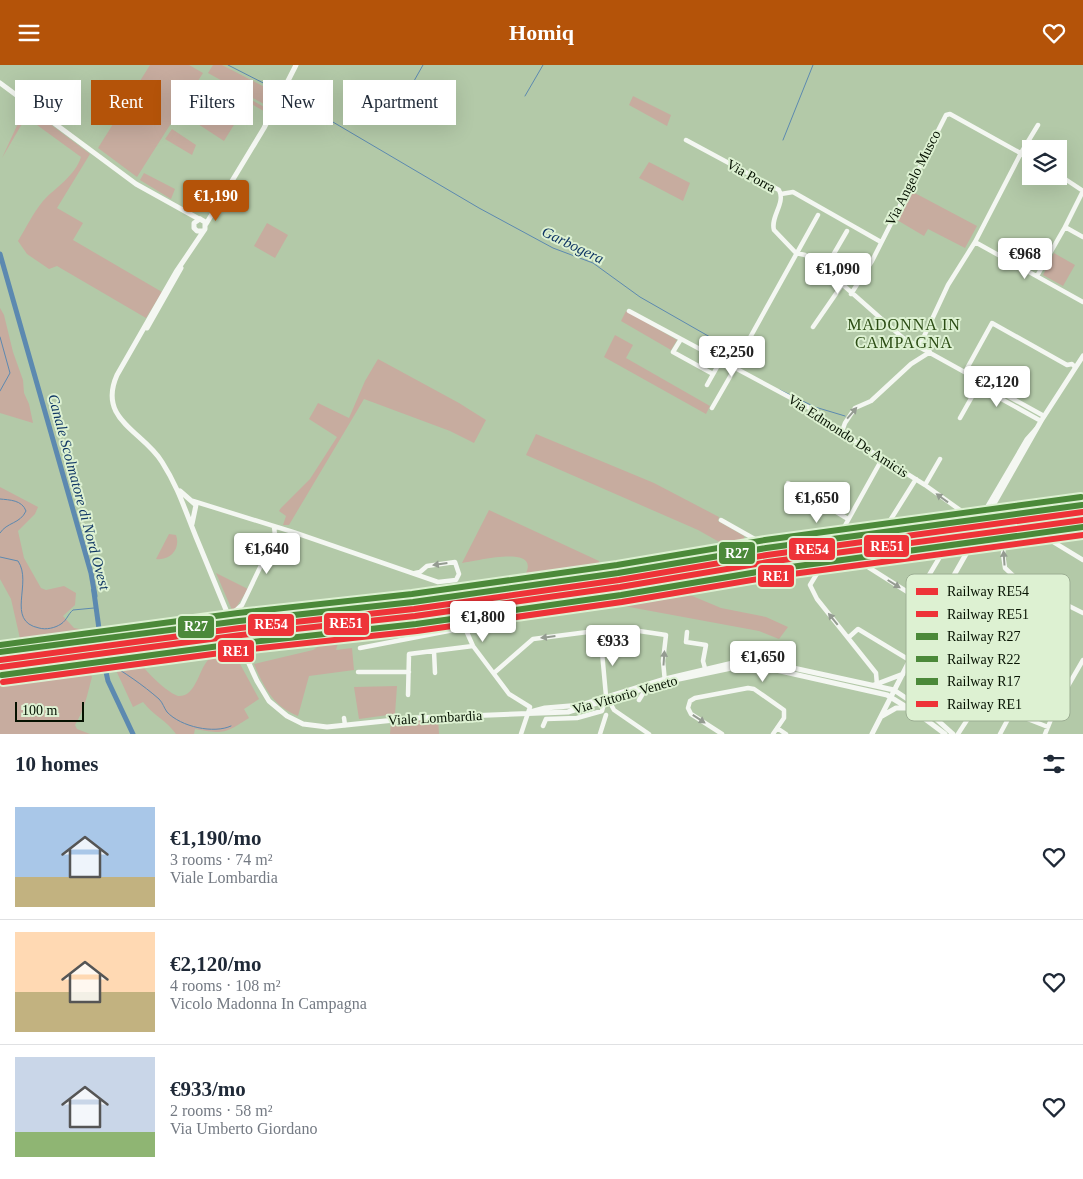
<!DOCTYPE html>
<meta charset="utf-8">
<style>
body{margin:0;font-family:Georgia,serif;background:#f2f2f3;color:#1f2937;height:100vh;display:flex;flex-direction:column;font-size:19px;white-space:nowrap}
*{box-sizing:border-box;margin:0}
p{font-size:16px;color:#747a83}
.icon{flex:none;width:28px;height:28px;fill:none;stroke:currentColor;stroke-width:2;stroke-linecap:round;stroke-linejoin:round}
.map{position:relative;height:669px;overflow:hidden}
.side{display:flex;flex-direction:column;background:#fff;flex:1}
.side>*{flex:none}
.banner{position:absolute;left:15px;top:15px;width:500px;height:45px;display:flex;gap:10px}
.fabs{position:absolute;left:1022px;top:75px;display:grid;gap:10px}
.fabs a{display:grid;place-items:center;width:45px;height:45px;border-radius:0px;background:#fff;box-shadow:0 5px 20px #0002;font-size:25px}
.scale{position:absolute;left:15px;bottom:12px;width:69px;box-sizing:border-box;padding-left:5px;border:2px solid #051100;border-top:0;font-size:14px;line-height:18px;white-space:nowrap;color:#051100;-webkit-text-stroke:4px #ddf1d2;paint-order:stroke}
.price{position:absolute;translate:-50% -42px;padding:0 11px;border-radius:5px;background:#fff;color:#222;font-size:16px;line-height:32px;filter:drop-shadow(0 1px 2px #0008)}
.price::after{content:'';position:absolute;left:50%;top:30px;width:15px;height:11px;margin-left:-8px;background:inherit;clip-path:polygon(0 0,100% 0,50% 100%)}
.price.on{background:#b45309;color:#fff}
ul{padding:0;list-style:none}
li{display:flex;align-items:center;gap:15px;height:125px;padding:0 15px}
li+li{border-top:1px solid #e0e1e3}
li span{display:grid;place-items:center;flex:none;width:140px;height:100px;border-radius:0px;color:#555}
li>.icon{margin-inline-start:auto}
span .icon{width:60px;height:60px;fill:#fffc;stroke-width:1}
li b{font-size:21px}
h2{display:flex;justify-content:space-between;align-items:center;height:60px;padding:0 15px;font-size:21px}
.tag{padding:0 18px;border-radius:0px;background:#fff;box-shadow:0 5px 20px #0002;font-size:18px;line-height:45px}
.tag.on{background:#b45309;color:#fff}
header{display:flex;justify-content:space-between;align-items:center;height:65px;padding:0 15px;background:#b45309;color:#fff;font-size:22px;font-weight:600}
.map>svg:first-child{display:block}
.green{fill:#c7ac9f}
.water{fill:#5c89b0}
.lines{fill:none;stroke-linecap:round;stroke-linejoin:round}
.stream{stroke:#5c89b0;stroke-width:1}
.canal{stroke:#5c89b0;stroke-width:5}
.tertiary-tunnel{stroke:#99ad8f;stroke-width:5;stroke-dasharray:5 2.5;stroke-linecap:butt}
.minor{stroke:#f4f7f2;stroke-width:4.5}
.tertiary{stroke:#f4f7f2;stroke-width:5}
.rail-1-casing{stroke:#ddf1d2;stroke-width:10}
.rail-2-casing{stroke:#ddf1d2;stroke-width:10}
.rail-3-casing{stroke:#ddf1d2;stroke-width:10}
.rail-4-casing{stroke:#ddf1d2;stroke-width:10}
.rail-5-casing{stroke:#ddf1d2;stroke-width:10}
.rail-6-casing{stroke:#ddf1d2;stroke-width:10}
.rail-1{stroke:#ee3338;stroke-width:6}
.rail-2{stroke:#ee3338;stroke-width:6}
.rail-3{stroke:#4b8939;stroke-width:6}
.rail-4{stroke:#4b8939;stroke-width:6}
.rail-5{stroke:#4b8939;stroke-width:6}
.rail-6{stroke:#ee3338;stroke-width:6}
.oneway{fill:#949b91}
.labels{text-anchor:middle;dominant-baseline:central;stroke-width:4;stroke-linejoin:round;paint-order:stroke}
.street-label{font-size:14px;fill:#051100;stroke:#ddf1d2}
.water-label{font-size:15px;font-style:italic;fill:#0f3664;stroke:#ddf1d2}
.quarter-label{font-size:16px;letter-spacing:1px;fill:#2b4c14;stroke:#ddf1d2}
.key{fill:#ddf1d2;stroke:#9cae93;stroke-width:1}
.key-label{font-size:14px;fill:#051100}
.line-badge{stroke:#ddf1d2;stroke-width:2}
.badge-label{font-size:14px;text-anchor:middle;font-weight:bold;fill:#fff}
</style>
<header><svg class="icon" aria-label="menu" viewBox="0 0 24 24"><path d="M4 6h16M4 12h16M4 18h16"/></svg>Homiq<svg class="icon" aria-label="heart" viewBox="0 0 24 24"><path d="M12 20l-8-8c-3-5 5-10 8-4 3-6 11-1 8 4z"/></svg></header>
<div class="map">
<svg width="1083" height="669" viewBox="0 0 1083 669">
<rect width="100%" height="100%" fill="#b3c9a8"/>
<path class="green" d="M150,0H189L203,8L137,112L98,83Z
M213,0H222L278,29L271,43L208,8Z
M227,22L270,45L269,49L248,37L224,76L181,48L195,27L214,38L215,42Z
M633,31L671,50L667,61L629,40Z
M26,41L90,89L57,143L83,158L73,175L162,227L146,253L57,201L49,204L27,189L18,176C26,163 33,148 43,136C56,122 75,111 81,92L26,52L2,93Z
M172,64L196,80L192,90L165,74Z
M649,97L690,118L683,136L639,113Z
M144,108L175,124L171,134L140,115Z
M911,126L977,161L965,183L928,164L924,171L897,155Z
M267,158L288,170L275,193L254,181Z
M1054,188L1075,200L1063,221L1043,210Z
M0,243L4,250L13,287L23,315L24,328L29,339L33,358L0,348Z
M626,246L677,275L671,285L621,256Z
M615,270L633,280L626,293L710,341L706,349L604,292Z
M378,294L459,338L486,355L474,378L450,366L364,334L289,460H283L286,451L279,446L281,443L310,414L337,372L309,354L318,338L349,353L365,316Z
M536,369L654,418L719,452L718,456L744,471L746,481L730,483L698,465L526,390Z
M0,422L38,442L35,449L18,466L24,493L41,523L46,525L64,521L76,528L75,540L63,551L74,563L91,566L93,569L90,572L74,571L65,574L21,578L11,534L0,514Z
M489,445L599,496L600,501L525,510C542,479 477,496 462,498Z
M169,469L176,470C181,484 170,496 156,494Z
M216,508L248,524L235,544L232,545Z
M635,516V521L640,525L690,530L721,543L766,552L788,562L779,574L759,566L613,539L610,526L592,537L558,543V546L549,548L547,530Z
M340,571L336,585L352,583L354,605L309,611L298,651C273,641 264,622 254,599L313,585L331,573Z
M132,585C138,599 164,626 178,631C196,632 198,606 208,595L222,592L239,597L259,634L244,644L249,653C224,669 224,669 195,664L194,669H176C167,656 153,650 143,637L133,642L114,601L107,595L108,589Z
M79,588L86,590L87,602L92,612C87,630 85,644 75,660L77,664L90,669H0V600L49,597Z
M397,621L395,649L359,654L354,622Z
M438,654L439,669H390L391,658Z"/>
<path class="water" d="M91,524H96L107,603L102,604Z"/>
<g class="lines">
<path class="stream" d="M228,0L279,26
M287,30L479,143L553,183L593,198L640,232L710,272L720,290L739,303
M525,31L543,0
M392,55L423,0
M783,75L813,0
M0,272L10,308L0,326
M780,325L815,342L845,351
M0,434C10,435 22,435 26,446C20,459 7,457 0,468
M0,492L18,496C33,518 5,556 39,563C46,565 55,563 61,559C67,555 68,549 73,545L94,543
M105,596C124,607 143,620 159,634C163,638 164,643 167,647C181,662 214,669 231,661"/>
<path class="canal" d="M0,189L91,508L95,531
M104,598L108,616L133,669"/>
<path class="tertiary-tunnel" d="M978,468L991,444"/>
<path class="minor" d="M686,75L779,125C786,138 770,152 774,165L796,188L805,190L825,204L903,273L1044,351
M1059,110L1083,126L1065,162L1083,172
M781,129L793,127L881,177
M975,177L1083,237
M825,204L847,166
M1037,211L1065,162
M851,229L872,196L946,50L950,49L1031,94
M629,246L817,347L824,357L925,420L967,450L981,448L986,444L1027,374L1036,364
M813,262L842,220
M681,274L673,287L713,309
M919,282L948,220L975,177L1021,88L1038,60
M742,287L818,150
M965,307L992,258L1067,300L1072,299L1075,302
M707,320L721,295
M712,343L735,303
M960,353L978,321L1041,356
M841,369L845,358L855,343L871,336L911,299L930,287
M788,418L848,454
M925,420L940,394
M193,436L293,467L438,517L456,515L459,509L455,497L427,501L420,507L415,508
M891,454L916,414
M721,455L760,477L842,466L882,394
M1027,461L1083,453
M1006,464L1003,489L1005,503L1019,516L1083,548
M972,467L1027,461L1083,495
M838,483L928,540L924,553L929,559
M993,522C988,539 978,577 954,571L945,579C944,591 947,602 944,614L946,618L977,634L1048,662
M234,547L242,540L275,471L274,461
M409,555L434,551L442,555L461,554L473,581L509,629L530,642L521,669
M687,567L686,577L706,580L703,596L706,607
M848,573L858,564L911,596
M921,575C929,579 936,575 945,579
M360,583L464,563
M434,586L435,608
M358,607H409
M494,608L533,574L619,563L666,570L663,596L665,617
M877,620L876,608L817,534L810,520L829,489L835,484L940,470L941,490L916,532
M408,630L409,589L473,581
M607,632L614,645L649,669
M639,635L644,627L643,623
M344,653L345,660
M543,661L546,654L577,653L602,646L606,631L600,565
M777,663L786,669
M600,669L606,650
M722,669L691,649L688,643L690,636L695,633L748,623L754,624L784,645V653L773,669
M958,669L969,652L1000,589L1065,625
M1000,669L1015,641
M1045,669L1057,640L1083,595"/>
<path class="tertiary" d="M0,18L136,119L199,154
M200,154L205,157V164L176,207L117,310C97,355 143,366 162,397C178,422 185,445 196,472C216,520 235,569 257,616L269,636L287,651L303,659L327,662L414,653L568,647L665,617L741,601L762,602L887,630L921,651L945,669
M200,154L194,158V163L197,166H203
M206,159L264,63L296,0
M147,263L181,203
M180,426L196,440L192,459
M991,444L1041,356L1083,291
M874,620L903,609
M530,647L545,643L581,640L665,614L737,597L751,595L775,599L894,625L934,652L953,669
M882,651L896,643H909
M872,669L945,526L978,468"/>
<g class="rail-1-casing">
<path id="rail-1" d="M0,595L240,563L414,544L619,515L767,490L1083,447"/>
</g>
<g class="rail-2-casing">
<path id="rail-2" d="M1,602L241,570L415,551L620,522L768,497L1083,455"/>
</g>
<g class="rail-3-casing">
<path id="rail-3" d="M0,587L239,556L413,537L618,508L766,483L1082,440"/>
</g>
<g class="rail-4-casing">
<path id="rail-4" d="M2,610L242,578L416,559L621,530L769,505L1083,462"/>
</g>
<g class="rail-5-casing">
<path id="rail-5" d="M0,580L238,548L412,529L617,500L765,475L1081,432"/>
</g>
<g class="rail-6-casing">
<path id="rail-6" d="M3,617L243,585L417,566L622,537L770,512L1083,470"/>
</g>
<use href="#rail-1" class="rail-1"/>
<use href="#rail-2" class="rail-2"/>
<use href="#rail-3" class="rail-3"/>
<use href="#rail-4" class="rail-4"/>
<use href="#rail-5" class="rail-5"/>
<use href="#rail-6" class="rail-6"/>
</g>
<defs><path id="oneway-solid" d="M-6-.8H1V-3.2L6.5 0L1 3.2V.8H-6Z" transform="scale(1.25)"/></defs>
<g class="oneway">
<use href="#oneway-solid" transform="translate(852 348) rotate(-49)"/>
<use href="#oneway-solid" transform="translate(942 433) rotate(-144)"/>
<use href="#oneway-solid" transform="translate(1004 493) rotate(-94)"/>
<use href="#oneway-solid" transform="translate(440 499) rotate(172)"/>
<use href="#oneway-solid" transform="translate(894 519) rotate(32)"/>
<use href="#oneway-solid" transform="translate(833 554) rotate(-129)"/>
<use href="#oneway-solid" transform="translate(548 572) rotate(173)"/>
<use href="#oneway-solid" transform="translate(664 593) rotate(-86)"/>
<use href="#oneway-solid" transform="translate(699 654) rotate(33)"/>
</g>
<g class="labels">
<g class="street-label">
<text transform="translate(751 111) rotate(29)">Via Porra</text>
<text transform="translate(913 113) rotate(-63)">Via Angelo Musco</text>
<text transform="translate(848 371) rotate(33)">Via Edmondo De Amicis</text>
<text transform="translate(625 630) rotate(-16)">Via Vittorio Veneto</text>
<text transform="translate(435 653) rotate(-3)">Viale Lombardia</text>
</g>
<g class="water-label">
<text transform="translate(573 180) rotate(26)">Garbogera</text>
<text transform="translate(79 427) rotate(75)">Canale Scolmatore di Nord Ovest</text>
</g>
<g class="quarter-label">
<text x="904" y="259">MADONNA IN<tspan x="904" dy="18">CAMPAGNA</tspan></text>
</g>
</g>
<rect x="906" y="509" width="164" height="147" rx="8" class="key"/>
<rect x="916" y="523" width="22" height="7" fill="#ee3338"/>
<rect x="916" y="546" width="22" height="6" fill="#ee3338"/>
<rect x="916" y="568" width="22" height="7" fill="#4b8939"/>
<rect x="916" y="591" width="22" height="6" fill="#4b8939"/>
<rect x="916" y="613" width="22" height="7" fill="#4b8939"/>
<rect x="916" y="636" width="22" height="6" fill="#ee3338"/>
<g class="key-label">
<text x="947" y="531">Railway RE54</text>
<text x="947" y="554">Railway RE51</text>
<text x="947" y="576">Railway R27</text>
<text x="947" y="599">Railway R22</text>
<text x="947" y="621">Railway R17</text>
<text x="947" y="644">Railway RE1</text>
</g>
<g class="line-badge">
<rect x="863" y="469" width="47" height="24" rx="5" fill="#ee3338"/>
<rect x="788" y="472" width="48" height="24" rx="5" fill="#ee3338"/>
<rect x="718" y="476" width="38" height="24" rx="5" fill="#4b8939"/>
<rect x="757" y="499" width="38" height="24" rx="5" fill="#ee3338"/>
<rect x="323" y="547" width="47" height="24" rx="5" fill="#ee3338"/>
<rect x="247" y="548" width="48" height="24" rx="5" fill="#ee3338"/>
<rect x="177" y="550" width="38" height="24" rx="5" fill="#4b8939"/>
<rect x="217" y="574" width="38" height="24" rx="5" fill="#ee3338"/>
</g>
<g class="badge-label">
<text x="887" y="486">RE51</text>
<text x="812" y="489">RE54</text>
<text x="737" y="493">R27</text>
<text x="776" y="516">RE1</text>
<text x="346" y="563">RE51</text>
<text x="271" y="564">RE54</text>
<text x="196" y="566">R27</text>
<text x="236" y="591">RE1</text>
</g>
</svg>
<div class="fabs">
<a><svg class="icon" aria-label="layers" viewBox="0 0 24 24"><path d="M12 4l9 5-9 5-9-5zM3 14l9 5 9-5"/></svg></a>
</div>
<div class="scale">100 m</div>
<b class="price on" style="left:216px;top:157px">€1,190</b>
<b class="price" style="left:1025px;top:215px">€968</b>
<b class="price" style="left:838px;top:230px">€1,090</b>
<b class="price" style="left:732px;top:313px">€2,250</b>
<b class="price" style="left:997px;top:343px">€2,120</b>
<b class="price" style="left:817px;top:459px">€1,650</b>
<b class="price" style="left:267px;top:510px">€1,640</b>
<b class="price" style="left:483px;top:578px">€1,800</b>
<b class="price" style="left:613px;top:602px">€933</b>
<b class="price" style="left:763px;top:618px">€1,650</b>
<div class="banner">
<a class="tag">Buy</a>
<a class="tag on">Rent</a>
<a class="tag">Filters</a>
<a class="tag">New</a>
<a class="tag">Apartment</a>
</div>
</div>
<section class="side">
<h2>10 homes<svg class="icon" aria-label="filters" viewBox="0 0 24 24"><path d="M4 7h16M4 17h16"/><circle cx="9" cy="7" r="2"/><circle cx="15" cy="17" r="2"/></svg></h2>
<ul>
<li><span style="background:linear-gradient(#a9c7e8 70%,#c2b280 0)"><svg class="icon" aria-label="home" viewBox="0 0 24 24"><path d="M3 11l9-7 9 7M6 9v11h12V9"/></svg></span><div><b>€1,190/mo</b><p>3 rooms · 74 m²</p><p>Viale Lombardia</p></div><svg class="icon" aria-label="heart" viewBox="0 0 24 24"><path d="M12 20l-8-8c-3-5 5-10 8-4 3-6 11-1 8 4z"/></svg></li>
<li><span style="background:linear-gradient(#ffd9b3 60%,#c2b280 0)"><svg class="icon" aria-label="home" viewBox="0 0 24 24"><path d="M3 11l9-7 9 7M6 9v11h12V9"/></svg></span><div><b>€2,120/mo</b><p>4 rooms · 108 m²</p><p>Vicolo Madonna In Campagna</p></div><svg class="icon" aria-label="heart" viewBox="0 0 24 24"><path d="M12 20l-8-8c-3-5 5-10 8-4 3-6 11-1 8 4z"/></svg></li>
<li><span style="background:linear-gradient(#c9d6e8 75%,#8fb573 0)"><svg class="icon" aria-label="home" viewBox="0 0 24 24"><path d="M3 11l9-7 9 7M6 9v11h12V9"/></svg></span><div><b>€933/mo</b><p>2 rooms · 58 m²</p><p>Via Umberto Giordano</p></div><svg class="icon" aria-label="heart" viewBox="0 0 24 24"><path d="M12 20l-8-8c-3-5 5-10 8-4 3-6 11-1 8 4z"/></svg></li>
</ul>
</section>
